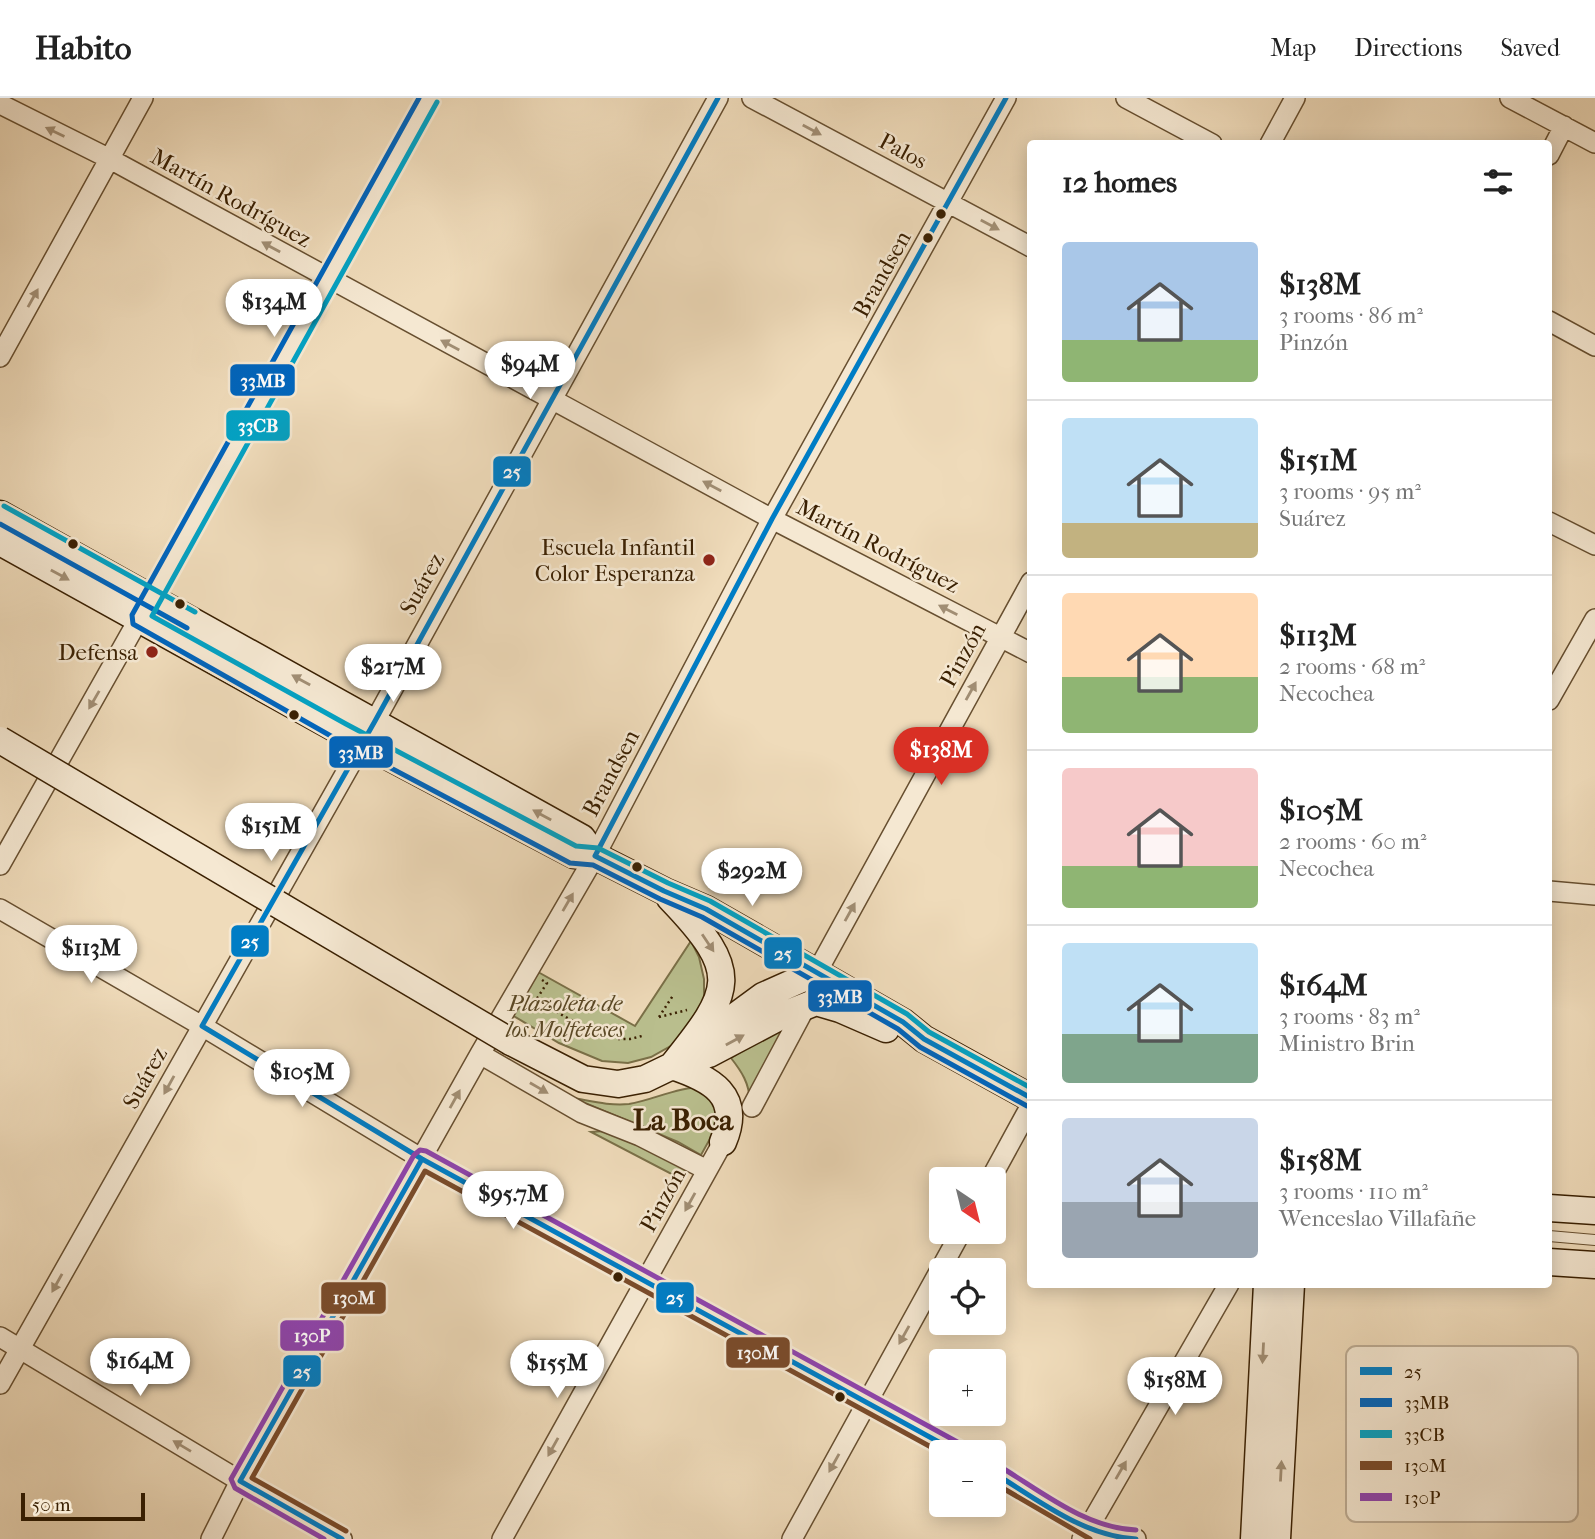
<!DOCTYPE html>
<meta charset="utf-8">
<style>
body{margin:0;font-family:"IM FELL French Canon",serif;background:#f2f2f2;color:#222;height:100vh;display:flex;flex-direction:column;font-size:26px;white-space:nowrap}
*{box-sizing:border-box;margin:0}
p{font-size:23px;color:#767676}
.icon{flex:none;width:38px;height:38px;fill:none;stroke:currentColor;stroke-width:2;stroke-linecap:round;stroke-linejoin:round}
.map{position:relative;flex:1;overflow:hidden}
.drawer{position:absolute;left:1027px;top:42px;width:525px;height:1148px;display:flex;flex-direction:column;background:#fff;border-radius:7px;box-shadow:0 4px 18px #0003}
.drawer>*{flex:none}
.needle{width:46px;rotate:145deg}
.tools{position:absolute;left:929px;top:1069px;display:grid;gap:14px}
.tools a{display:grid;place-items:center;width:77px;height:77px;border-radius:7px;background:#fff;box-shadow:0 4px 18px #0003;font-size:35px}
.scale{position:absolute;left:21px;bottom:18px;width:124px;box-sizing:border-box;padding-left:7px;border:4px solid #3a2002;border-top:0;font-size:19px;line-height:24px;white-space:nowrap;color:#3a2002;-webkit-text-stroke:5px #f5e8d2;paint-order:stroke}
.price{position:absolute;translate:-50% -60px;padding:0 16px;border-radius:24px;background:#fff;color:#222;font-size:23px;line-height:46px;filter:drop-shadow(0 2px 4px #0008)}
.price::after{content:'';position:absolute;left:50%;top:42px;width:21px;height:16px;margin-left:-10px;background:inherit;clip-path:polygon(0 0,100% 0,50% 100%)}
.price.active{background:#d93025;color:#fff}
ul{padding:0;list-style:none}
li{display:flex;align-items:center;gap:21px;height:175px;padding:0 35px}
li+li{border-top:2px solid #e0e0e0}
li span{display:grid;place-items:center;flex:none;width:196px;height:140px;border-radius:7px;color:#555}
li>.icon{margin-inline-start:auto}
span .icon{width:84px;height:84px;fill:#fffc;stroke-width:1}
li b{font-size:30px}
h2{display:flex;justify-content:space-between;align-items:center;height:84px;padding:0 35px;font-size:30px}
header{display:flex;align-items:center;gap:42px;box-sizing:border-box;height:98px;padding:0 35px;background:#fff;border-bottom:2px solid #e0e0e0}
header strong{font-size:33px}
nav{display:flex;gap:38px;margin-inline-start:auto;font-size:24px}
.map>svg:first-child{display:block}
.green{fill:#bac08f;stroke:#7a7048;stroke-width:2}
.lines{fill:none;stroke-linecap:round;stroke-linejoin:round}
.lane-casing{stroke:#674f30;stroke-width:12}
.street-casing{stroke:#674f30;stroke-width:22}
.secondary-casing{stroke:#3a2002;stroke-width:29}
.path{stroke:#3a2002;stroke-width:2.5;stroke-dasharray:2 3.5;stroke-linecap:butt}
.lane{stroke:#f5e8d2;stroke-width:10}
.street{stroke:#f5e8d2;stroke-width:19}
.secondary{stroke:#f5e8d2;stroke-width:26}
.secondary-bridge-casing{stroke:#3a2002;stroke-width:29;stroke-linecap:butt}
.secondary-bridge{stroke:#f5e8d2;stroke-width:26}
.bus-1-casing{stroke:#f5e8d2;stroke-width:10}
.bus-2-casing{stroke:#f5e8d2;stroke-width:10}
.bus-3-casing{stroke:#f5e8d2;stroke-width:10}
.bus-4-casing{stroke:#f5e8d2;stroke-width:10}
.bus-5-casing{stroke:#f5e8d2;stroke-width:10}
.bus-1{stroke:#007dc5;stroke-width:5}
.bus-2{stroke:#0065bd;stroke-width:5}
.bus-3{stroke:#03a2c4;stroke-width:5}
.bus-4{stroke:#7a4b2a;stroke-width:5}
.bus-5{stroke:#8e44ad;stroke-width:5}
.oneway{fill:#a18e74}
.bus-dot{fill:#3a2002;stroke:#f5e8d2;stroke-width:2.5}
.poi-dot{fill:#8f2418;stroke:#f5e8d2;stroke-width:2.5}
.labels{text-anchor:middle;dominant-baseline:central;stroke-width:5;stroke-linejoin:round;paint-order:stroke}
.street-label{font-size:23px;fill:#3a2002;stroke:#f5e8d2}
.poi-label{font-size:23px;fill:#3a2002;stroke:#f5e8d2;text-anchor:end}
.park-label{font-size:23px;font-style:italic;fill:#5a4825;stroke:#f5e8d2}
.district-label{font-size:30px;font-weight:bold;fill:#3a2002;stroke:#f5e8d2}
.key{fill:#f5e8d2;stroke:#bdac94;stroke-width:2}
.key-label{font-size:19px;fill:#3a2002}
.line-badge{stroke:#f5e8d2;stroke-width:2.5}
.badge-label{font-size:19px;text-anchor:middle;font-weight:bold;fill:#fff}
</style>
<header>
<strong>Habito</strong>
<nav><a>Map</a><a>Directions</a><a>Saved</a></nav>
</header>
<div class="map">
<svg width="1595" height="1441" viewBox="0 0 1595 1441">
<rect width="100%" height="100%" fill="#efdbba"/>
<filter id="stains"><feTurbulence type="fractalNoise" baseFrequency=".00286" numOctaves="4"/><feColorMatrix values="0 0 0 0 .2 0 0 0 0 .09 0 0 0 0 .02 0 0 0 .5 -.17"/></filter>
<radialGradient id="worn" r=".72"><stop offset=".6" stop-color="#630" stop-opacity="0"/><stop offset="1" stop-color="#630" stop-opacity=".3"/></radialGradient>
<path class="green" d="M691,843L699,859L704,881V902L676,945L651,959L628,965L602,963L559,945L512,917L538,874L635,928Z
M789,925L750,1003C749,985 742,974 731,960Z
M700,989L711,996L721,1021L701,1057L678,1044L573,1000C591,1003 610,1008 629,1006C653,1002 675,990 700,989Z
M604,1033L651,1053L687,1072L681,1081L591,1034Z"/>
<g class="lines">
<g class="lane-casing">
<path id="lane" d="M1549,1138L1595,1142"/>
</g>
<g class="street-casing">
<path id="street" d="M752,0L1031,149
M1126,0L1212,46
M1510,0L1595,45
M0,6L110,61L772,421L1031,555
M1270,46L1295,0
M1549,57L1564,28
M1549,223L1595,248
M0,259L143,0
M1549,424L1595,447
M1549,602L1595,521
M0,767L330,182L429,0
M1549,793L1595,797
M0,811L202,928L422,1061L957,1354
M817,874L1031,484
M480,956L582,1015L640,1038L707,1072
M752,1009L807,906
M990,1082L1031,1007
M0,1239L240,1383L342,1441
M0,1286L375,623L718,0
M994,1375L1087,1431L1115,1440L1136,1441
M211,1441L240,1383L480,956L595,758L772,421L1006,0
M502,1441L723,1044
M792,1441L961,1134
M1082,1441L1229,1186"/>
</g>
<g class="secondary-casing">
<path id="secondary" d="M0,416L582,740L595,758
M0,444L342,634L574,757L595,758L664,793L706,811L903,924L924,941L1031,1000
M670,800C742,875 734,891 672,968
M703,942L763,898L817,874
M511,944L583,981L618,986L645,981L672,968L709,956L781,918L816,904L840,911L886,931
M672,968C711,981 743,997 723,1044
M1549,1110L1595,1113
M1549,1164L1595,1167
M1254,1441L1267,1186
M1277,1441L1291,1186"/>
</g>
<path class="path" d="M542,882L547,885L536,902L599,938
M659,919L687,912
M659,919L674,896
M618,941H630L642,938"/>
<use href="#lane" class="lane"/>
<use href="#street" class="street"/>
<use href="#secondary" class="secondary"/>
<g class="secondary-bridge-casing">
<path id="secondary-bridge" d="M0,642L511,944"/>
</g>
<use href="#secondary-bridge" class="secondary-bridge"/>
<g class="bus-1-casing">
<path id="bus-1" d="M718,0L375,623L202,928L422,1061L957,1354
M1006,0L772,421L595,758L664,793L706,811L903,924L924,941L1031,1000
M994,1375C1038,1402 1083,1438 1136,1441
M342,1441L240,1383L422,1061"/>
</g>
<g class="bus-2-casing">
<path id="bus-2" d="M419,0L132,517L133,526L338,642L570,765L593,767L660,801L702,819L898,931L920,949L1027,1008
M0,426L187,530"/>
</g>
<g class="bus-3-casing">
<path id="bus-3" d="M437,4L152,518L346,626L576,748L598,750L668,785L710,803L907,916L929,934L1031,990
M4,408L195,514"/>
</g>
<g class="bus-4-casing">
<path id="bus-4" d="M994,1385L1090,1441
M346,1433L252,1380L425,1073L942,1355"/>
</g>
<g class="bus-5-casing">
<path id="bus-5" d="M999,1368C1041,1393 1085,1430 1136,1432
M324,1441L235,1390L231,1381L414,1057L420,1052L426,1053L961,1346"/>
</g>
<use href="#bus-1" class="bus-1"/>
<use href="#bus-2" class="bus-2"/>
<use href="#bus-3" class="bus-3"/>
<use href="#bus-4" class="bus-4"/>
<use href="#bus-5" class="bus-5"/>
</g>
<defs><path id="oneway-solid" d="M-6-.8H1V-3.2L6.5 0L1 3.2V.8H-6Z" transform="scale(1.75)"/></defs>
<g class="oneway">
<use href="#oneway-solid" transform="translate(812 32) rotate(28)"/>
<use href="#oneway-solid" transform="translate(55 34) rotate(-154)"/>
<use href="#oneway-solid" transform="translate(990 127) rotate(28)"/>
<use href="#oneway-solid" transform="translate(271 149) rotate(-151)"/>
<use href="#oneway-solid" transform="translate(33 200) rotate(-61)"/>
<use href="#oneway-solid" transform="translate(450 247) rotate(-152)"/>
<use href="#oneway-solid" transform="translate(712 388) rotate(-152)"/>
<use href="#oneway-solid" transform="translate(60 477) rotate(29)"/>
<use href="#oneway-solid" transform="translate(948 512) rotate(-153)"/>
<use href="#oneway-solid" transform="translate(301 582) rotate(-151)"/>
<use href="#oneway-solid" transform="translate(971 593) rotate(-61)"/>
<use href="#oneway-solid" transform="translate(94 602) rotate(120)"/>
<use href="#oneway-solid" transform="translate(542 717) rotate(-151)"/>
<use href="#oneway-solid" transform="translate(568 804) rotate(-60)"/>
<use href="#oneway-solid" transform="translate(850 814) rotate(-61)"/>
<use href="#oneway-solid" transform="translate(708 845) rotate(56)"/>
<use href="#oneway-solid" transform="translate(735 942) rotate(-29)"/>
<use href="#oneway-solid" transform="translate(169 987) rotate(119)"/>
<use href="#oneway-solid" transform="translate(539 990) rotate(30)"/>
<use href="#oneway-solid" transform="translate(455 1001) rotate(-61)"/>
<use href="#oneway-solid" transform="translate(690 1104) rotate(119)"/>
<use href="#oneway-solid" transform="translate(57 1185) rotate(119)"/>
<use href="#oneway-solid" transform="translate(904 1237) rotate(119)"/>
<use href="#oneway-solid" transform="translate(1263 1255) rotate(93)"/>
<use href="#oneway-solid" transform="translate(182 1348) rotate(-149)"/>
<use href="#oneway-solid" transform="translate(553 1349) rotate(119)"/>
<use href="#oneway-solid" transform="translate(834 1365) rotate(119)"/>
<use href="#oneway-solid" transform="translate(1121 1372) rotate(-60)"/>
<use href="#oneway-solid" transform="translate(1281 1373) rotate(-87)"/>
</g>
<g class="bus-dot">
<circle cx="941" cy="116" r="6"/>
<circle cx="928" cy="140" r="6"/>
<circle cx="73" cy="446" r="6"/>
<circle cx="180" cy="506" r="6"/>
<circle cx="294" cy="617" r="6"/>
<circle cx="637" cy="769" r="6"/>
<circle cx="618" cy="1179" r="6"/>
<circle cx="840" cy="1299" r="6"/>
</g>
<g class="poi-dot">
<circle cx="709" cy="462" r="7"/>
<circle cx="152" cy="554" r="7"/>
</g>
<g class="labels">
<g class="street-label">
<text transform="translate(903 53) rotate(28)">Palos</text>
<text transform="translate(231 100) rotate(29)">Martín Rodríguez</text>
<text transform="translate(882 176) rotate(-61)">Brandsen</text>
<text transform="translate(878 448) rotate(27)">Martín Rodríguez</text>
<text transform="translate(422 486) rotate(-61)">Suárez</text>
<text transform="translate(963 557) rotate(-61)">Pinzón</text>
<text transform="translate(611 675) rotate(-62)">Brandsen</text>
<text transform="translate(145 980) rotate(-61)">Suárez</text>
<text transform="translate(663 1102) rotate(-61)">Pinzón</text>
</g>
<g class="poi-label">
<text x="695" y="449">Escuela Infantil<tspan x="695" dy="26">Color Esperanza</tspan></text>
<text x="138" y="554">Defensa</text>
</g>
<g class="park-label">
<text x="565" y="905">Plazoleta de<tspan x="565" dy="26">los Molfeteses</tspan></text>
</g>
<g class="district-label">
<text x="683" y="1022">La Boca</text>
</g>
</g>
<rect x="1346" y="1248" width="232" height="176" rx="10" class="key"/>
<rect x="1360" y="1269" width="32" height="8" fill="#007dc5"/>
<rect x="1360" y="1300" width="32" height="9" fill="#0065bd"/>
<rect x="1360" y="1332" width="32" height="8" fill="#03a2c4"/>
<rect x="1360" y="1363" width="32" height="9" fill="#7a4b2a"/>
<rect x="1360" y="1395" width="32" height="8" fill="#8e44ad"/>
<g class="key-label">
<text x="1404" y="1280">25</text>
<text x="1404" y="1311">33MB</text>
<text x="1404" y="1343">33CB</text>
<text x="1404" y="1374">130M</text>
<text x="1404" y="1406">130P</text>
</g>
<g class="line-badge">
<rect x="229" y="265" width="67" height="34" rx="7" fill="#0065bd"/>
<rect x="225" y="311" width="66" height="33" rx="7" fill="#03a2c4"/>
<rect x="492" y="357" width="40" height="33" rx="7" fill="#007dc5"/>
<rect x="328" y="637" width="66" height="34" rx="7" fill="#0065bd"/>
<rect x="230" y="826" width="40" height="34" rx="7" fill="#007dc5"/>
<rect x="763" y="838" width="40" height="34" rx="7" fill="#007dc5"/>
<rect x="807" y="881" width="66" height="34" rx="7" fill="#0065bd"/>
<rect x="655" y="1183" width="40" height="33" rx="7" fill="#007dc5"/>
<rect x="320" y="1183" width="67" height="34" rx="7" fill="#7a4b2a"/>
<rect x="279" y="1221" width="66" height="33" rx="7" fill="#8e44ad"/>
<rect x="725" y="1238" width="66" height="33" rx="7" fill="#7a4b2a"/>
<rect x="282" y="1256" width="40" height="34" rx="7" fill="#007dc5"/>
</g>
<g class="badge-label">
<text x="263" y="289">33MB</text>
<text x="258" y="334">33CB</text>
<text x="512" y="380">25</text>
<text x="361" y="661">33MB</text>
<text x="250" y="850">25</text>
<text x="783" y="862">25</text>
<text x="840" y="905">33MB</text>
<text x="675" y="1206">25</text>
<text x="354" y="1206">130M</text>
<text x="312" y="1244">130P</text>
<text x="758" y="1261">130M</text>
<text x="302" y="1280">25</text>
</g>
<rect width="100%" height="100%" filter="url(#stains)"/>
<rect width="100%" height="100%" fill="url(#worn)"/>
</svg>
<div class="tools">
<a><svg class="needle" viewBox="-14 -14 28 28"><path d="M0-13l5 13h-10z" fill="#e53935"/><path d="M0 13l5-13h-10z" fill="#767676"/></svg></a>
<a><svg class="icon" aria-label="locate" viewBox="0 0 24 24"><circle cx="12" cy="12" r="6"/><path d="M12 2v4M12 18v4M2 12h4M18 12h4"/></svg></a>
<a>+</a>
<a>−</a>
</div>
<div class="scale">50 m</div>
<b class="price" style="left:274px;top:241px">$134M</b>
<b class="price" style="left:530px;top:303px">$94M</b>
<b class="price" style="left:393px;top:606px">$217M</b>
<b class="price active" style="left:941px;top:689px">$138M</b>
<b class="price" style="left:271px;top:765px">$151M</b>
<b class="price" style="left:752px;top:810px">$292M</b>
<b class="price" style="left:91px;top:887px">$113M</b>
<b class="price" style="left:302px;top:1011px">$105M</b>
<b class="price" style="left:513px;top:1133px">$95.7M</b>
<b class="price" style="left:140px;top:1300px">$164M</b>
<b class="price" style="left:557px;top:1302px">$155M</b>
<b class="price" style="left:1175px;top:1319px">$158M</b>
<section class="drawer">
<h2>12 homes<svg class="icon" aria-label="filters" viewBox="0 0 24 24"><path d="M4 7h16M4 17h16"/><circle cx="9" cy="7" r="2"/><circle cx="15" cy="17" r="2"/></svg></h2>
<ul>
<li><span style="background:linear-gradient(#a9c7e8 70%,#8fb573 0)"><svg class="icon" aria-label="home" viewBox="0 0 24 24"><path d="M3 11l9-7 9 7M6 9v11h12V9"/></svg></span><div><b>$138M</b><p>3 rooms · 86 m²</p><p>Pinzón</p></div></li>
<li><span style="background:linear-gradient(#bfe0f5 75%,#c2b280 0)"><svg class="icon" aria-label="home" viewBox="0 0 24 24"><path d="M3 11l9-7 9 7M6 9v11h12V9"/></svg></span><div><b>$151M</b><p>3 rooms · 95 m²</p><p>Suárez</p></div></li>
<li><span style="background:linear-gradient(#ffd9b3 60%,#8fb573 0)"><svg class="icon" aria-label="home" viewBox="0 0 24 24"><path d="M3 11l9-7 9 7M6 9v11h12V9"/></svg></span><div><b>$113M</b><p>2 rooms · 68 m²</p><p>Necochea</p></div></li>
<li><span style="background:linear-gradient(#f6c9c9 70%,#8fb573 0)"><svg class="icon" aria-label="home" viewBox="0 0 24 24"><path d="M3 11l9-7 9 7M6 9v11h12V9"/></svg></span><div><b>$105M</b><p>2 rooms · 60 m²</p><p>Necochea</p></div></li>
<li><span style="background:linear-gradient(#bfe0f5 65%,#7fa58c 0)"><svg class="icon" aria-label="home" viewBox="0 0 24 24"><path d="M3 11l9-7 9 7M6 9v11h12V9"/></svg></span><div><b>$164M</b><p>3 rooms · 83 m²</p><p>Ministro Brin</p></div></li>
<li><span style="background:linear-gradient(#c9d6e8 60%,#9aa5b1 0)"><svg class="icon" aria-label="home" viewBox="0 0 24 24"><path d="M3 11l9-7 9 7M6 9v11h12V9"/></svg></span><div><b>$158M</b><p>3 rooms · 110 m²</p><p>Wenceslao Villafañe</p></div></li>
</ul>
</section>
</div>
